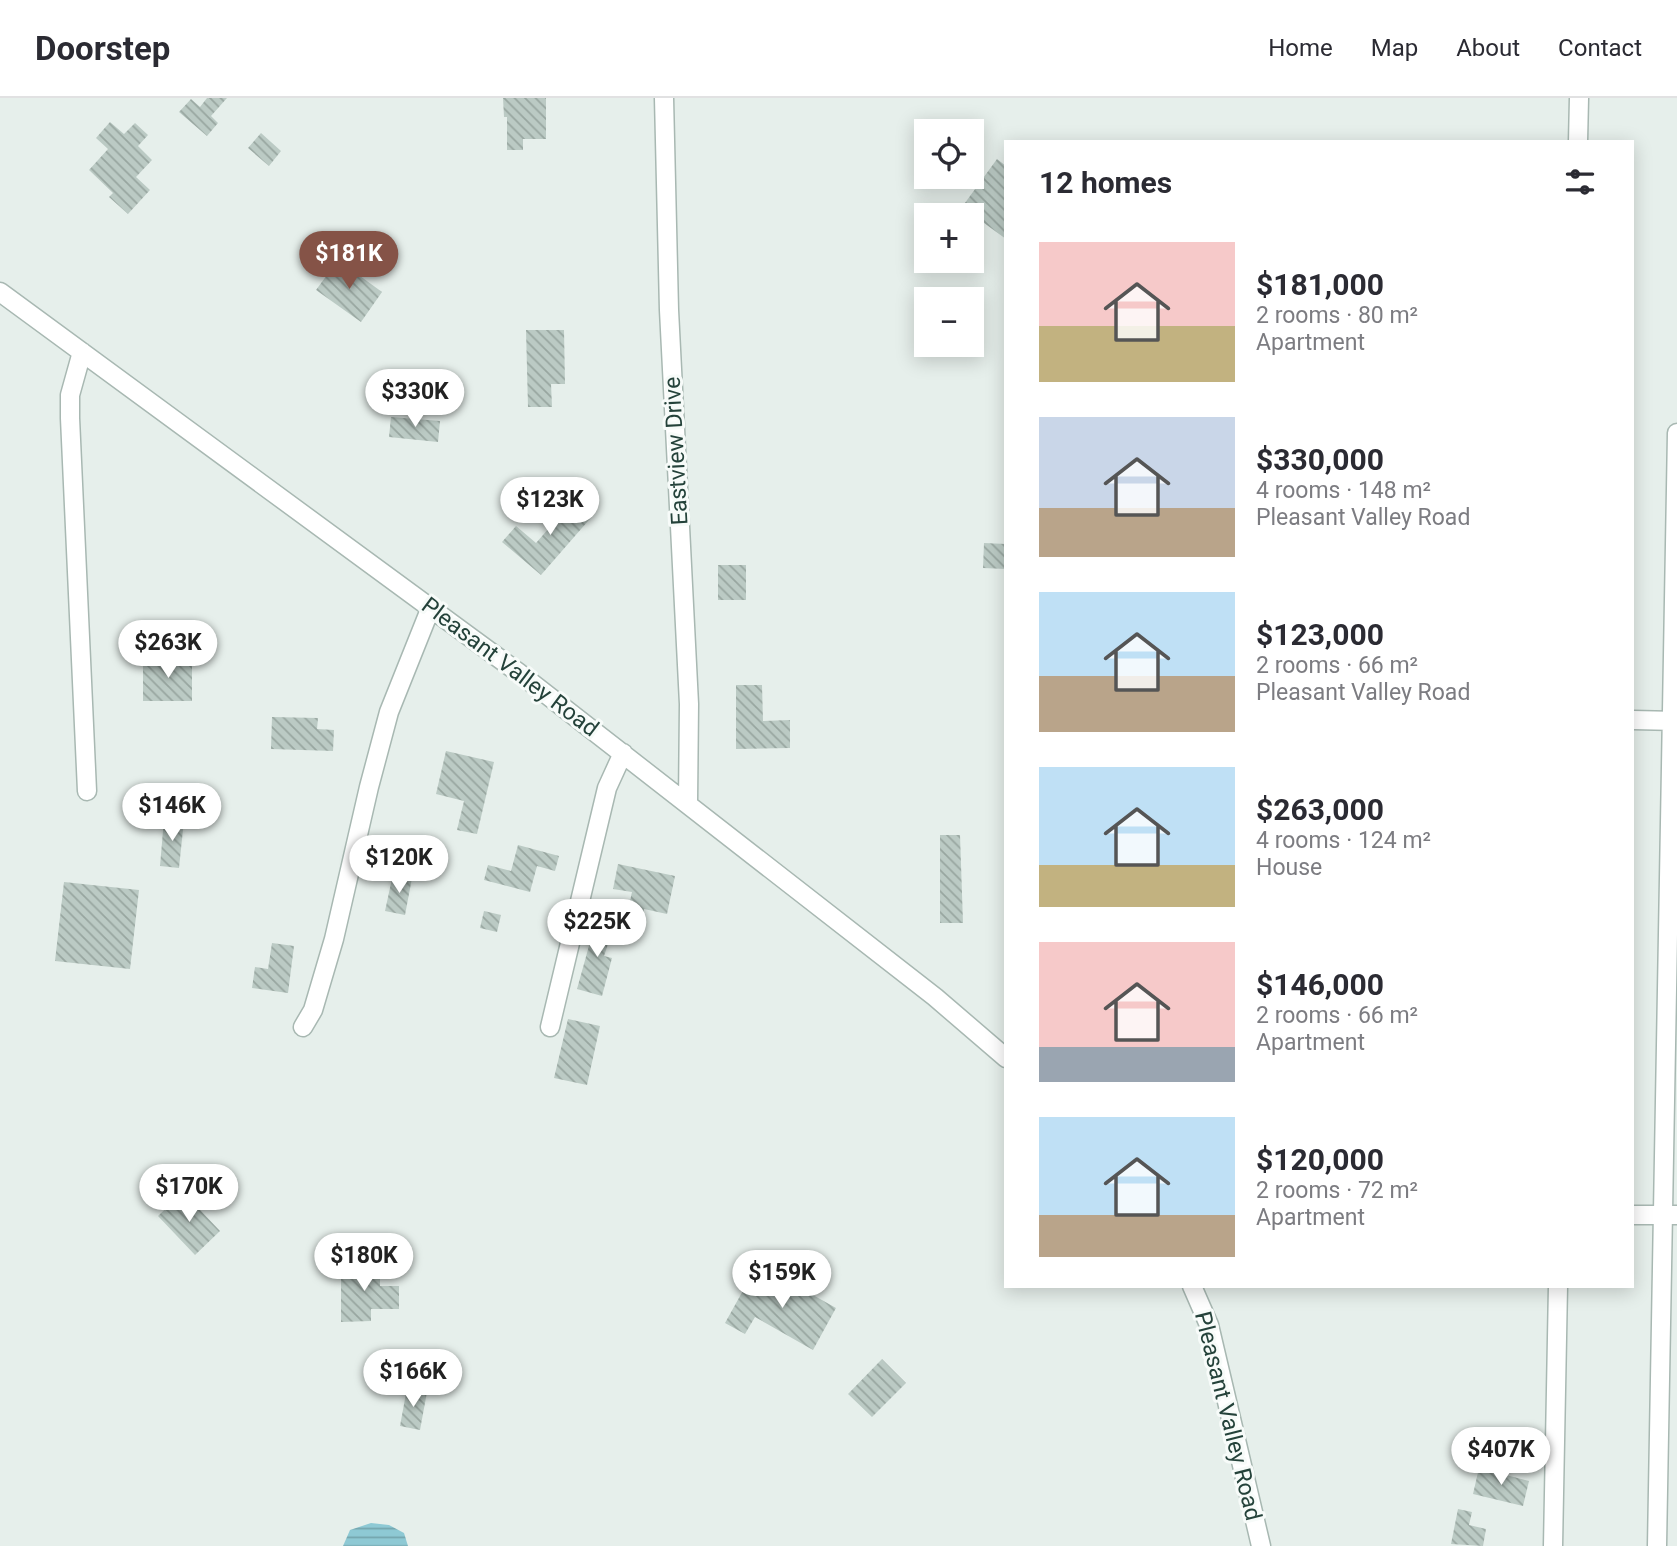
<!DOCTYPE html>
<meta charset="utf-8">
<style>
body{margin:0;font-family:Roboto,sans-serif;background:#f7f7f7;color:#2b2b33;height:100vh;display:flex;flex-direction:column;font-size:26px;white-space:nowrap}
*{box-sizing:border-box;margin:0}
p{font-size:23px;color:#7c7c81}
.icon{flex:none;width:38px;height:38px;fill:none;stroke:currentColor;stroke-width:2;stroke-linecap:round;stroke-linejoin:round}
.map{position:relative;flex:1;overflow:hidden}
.details{position:absolute;left:1004px;top:42px;width:630px;height:1148px;display:flex;flex-direction:column;background:#fff;border-radius:0px;box-shadow:0 4px 18px #0003}
.details>*{flex:none}
.buttons{position:absolute;left:914px;top:21px;display:grid;gap:14px}
.buttons a{display:grid;place-items:center;width:70px;height:70px;border-radius:0px;background:#fff;box-shadow:0 4px 18px #0003;font-size:35px}
.price{position:absolute;translate:-50% -60px;padding:0 16px;border-radius:24px;background:#fff;color:#222;font-size:23px;line-height:46px;filter:drop-shadow(0 2px 4px #0008)}
.price::after{content:'';position:absolute;left:50%;top:42px;width:21px;height:16px;margin-left:-10px;background:inherit;clip-path:polygon(0 0,100% 0,50% 100%)}
.price.current{background:#855347;color:#fff}
ul{padding:0;list-style:none}
li{display:flex;align-items:center;gap:21px;height:175px;padding:0 35px}
li span{display:grid;place-items:center;flex:none;width:196px;height:140px;border-radius:0px;color:#555}
li>.icon{margin-inline-start:auto}
span .icon{width:84px;height:84px;fill:#fffc;stroke-width:1}
li b{font-size:30px}
h2{display:flex;justify-content:space-between;align-items:center;height:84px;padding:0 35px;font-size:30px}
header{display:flex;align-items:center;gap:42px;box-sizing:border-box;height:98px;padding:0 35px;background:#fff;border-bottom:2px solid #e1e1e2}
header strong{font-size:33px}
nav{display:flex;gap:38px;margin-inline-start:auto;font-size:24px}
.map>svg:first-child{display:block}
.water{fill:url(#water-rules)}
.building{fill:url(#building-back-hatch)}
.lines{fill:none;stroke-linecap:round;stroke-linejoin:round}
.minor-casing{stroke:#a8b8b2;stroke-width:21}
.minor{stroke:#fff;stroke-width:18}
.labels{text-anchor:middle;dominant-baseline:central;stroke-width:6;stroke-linejoin:round;paint-order:stroke}
.street-label{font-size:23px;fill:#24423a;stroke:#f7fbf9}
</style>
<header>
<strong>Doorstep</strong>
<nav><a>Home</a><a>Map</a><a>About</a><a>Contact</a></nav>
</header>
<div class="map">
<svg width="1677" height="1448" viewBox="0 0 1677 1448">
<defs>
<pattern id="water-rules" width="6" height="5" patternUnits="userSpaceOnUse" patternTransform="scale(1.75)"><rect width="6" height="5" fill="#8ec9d4"/><path d="M0 2.5h6" fill="none" stroke="#74a5ad"/></pattern>
<pattern id="building-back-hatch" width="6" height="6" patternUnits="userSpaceOnUse" patternTransform="scale(1.75)"><rect width="6" height="6" fill="#bbcac4"/><path d="M-1 5l2 2M0 0l6 6M5-1l2 2" fill="none" stroke="#98a6a0"/></pattern>
</defs>
<rect width="100%" height="100%" fill="#e6efeb"/>
<path class="water" d="M371,1425L389,1427L404,1435L408,1448H343L350,1432Z"/>
<path class="building" d="M207,0H227L211,18L218,25L207,38L179,14L191,1L200,9Z
M503,0H546V41H523V52H507V19H504Z
M110,24L124,36L135,25L148,37L138,48L152,62L136,79L150,92L128,116L109,99L113,95L89,72L108,51L96,40Z
M261,35L281,53L269,68L248,50Z
M997,61L1006,68V141L962,109Z
M338,162L382,194L361,224L316,192Z
M526,232H564L565,286H551L552,309H528Z
M391,319L440,323L438,344L389,339Z
M577,398L595,415L541,477L502,444L516,428L536,445Z
M984,445L1006,446V471L983,470Z
M718,467H746V502H718Z
M143,561H192V603H143Z
M736,587H762L763,623L790,622V650L736,651Z
M272,619L318,620L317,631L334,632L333,653L271,651Z
M446,653L494,664L477,736L457,732L464,703L436,696Z
M164,721L184,722L179,770L160,768Z
M940,737H960L963,825H940Z
M518,747L559,758L555,773L537,768L530,794L484,782L488,767L511,773Z
M618,766L675,778L667,816L644,811L641,829L625,826L632,794L613,791Z
M393,776L412,780L405,817L385,813Z
M64,784L139,792L130,871L55,863Z
M484,813L501,817L497,834L480,830Z
M597,819L615,825L604,858L612,860L602,898L577,891Z
M272,845L294,848L288,895L252,890L255,869L268,871Z
M568,921L600,928L587,987L554,980Z
M183,1094L220,1133L195,1157L158,1118Z
M341,1165H368V1177H380V1188H399V1211H371V1223L341,1224Z
M774,1175L836,1210L813,1252L755,1219L745,1236L725,1225L750,1180L766,1189Z
M882,1261L906,1285L872,1319L848,1296Z
M407,1290L427,1294L420,1332L400,1328Z
M1479,1370L1529,1383L1523,1408L1473,1396Z
M1458,1411L1472,1414L1469,1427L1486,1431L1483,1448L1451,1446Z"/>
<g class="lines">
<g class="minor-casing">
<path id="minor" d="M664,0L669,212L689,606L688,705
M1578,44L1579,0
M0,194L519,575L935,899L1006,960
M82,254L70,297V320L87,693
M1633,622L1677,623
M303,929L313,912L334,841L369,689L389,614L431,509
M550,929L607,690L623,655
M1633,1117H1677
M1192,1188L1209,1227L1261,1448
M1553,1448L1558,1188
M1657,1448L1677,335"/>
</g>
<use href="#minor" class="minor"/>
</g>
<g class="labels">
<g class="street-label">
<text transform="translate(676 353) rotate(-93)">Eastview Drive</text>
<text transform="translate(510 569) rotate(37)">Pleasant Valley Road</text>
<text transform="translate(1228 1318) rotate(76)">Pleasant Valley Road</text>
</g>
</g>
</svg>
<div class="buttons">
<a><svg class="icon" aria-label="locate" viewBox="0 0 24 24"><circle cx="12" cy="12" r="6"/><path d="M12 2v4M12 18v4M2 12h4M18 12h4"/></svg></a>
<a>+</a>
<a>−</a>
</div>
<b class="price current" style="left:349px;top:193px">$181K</b>
<b class="price" style="left:415px;top:331px">$330K</b>
<b class="price" style="left:550px;top:439px">$123K</b>
<b class="price" style="left:168px;top:582px">$263K</b>
<b class="price" style="left:172px;top:745px">$146K</b>
<b class="price" style="left:399px;top:797px">$120K</b>
<b class="price" style="left:597px;top:861px">$225K</b>
<b class="price" style="left:189px;top:1126px">$170K</b>
<b class="price" style="left:364px;top:1195px">$180K</b>
<b class="price" style="left:782px;top:1212px">$159K</b>
<b class="price" style="left:413px;top:1311px">$166K</b>
<b class="price" style="left:1501px;top:1389px">$407K</b>
<section class="details">
<h2>12 homes<svg class="icon" aria-label="filters" viewBox="0 0 24 24"><path d="M4 7h16M4 17h16"/><circle cx="9" cy="7" r="2"/><circle cx="15" cy="17" r="2"/></svg></h2>
<ul>
<li><span style="background:linear-gradient(#f6c9c9 60%,#c2b280 0)"><svg class="icon" aria-label="home" viewBox="0 0 24 24"><path d="M3 11l9-7 9 7M6 9v11h12V9"/></svg></span><div><b>$181,000</b><p>2 rooms · 80 m²</p><p>Apartment</p></div></li>
<li><span style="background:linear-gradient(#c9d6e8 65%,#b9a48a 0)"><svg class="icon" aria-label="home" viewBox="0 0 24 24"><path d="M3 11l9-7 9 7M6 9v11h12V9"/></svg></span><div><b>$330,000</b><p>4 rooms · 148 m²</p><p>Pleasant Valley Road</p></div></li>
<li><span style="background:linear-gradient(#bfe0f5 60%,#b9a48a 0)"><svg class="icon" aria-label="home" viewBox="0 0 24 24"><path d="M3 11l9-7 9 7M6 9v11h12V9"/></svg></span><div><b>$123,000</b><p>2 rooms · 66 m²</p><p>Pleasant Valley Road</p></div></li>
<li><span style="background:linear-gradient(#bfe0f5 70%,#c2b280 0)"><svg class="icon" aria-label="home" viewBox="0 0 24 24"><path d="M3 11l9-7 9 7M6 9v11h12V9"/></svg></span><div><b>$263,000</b><p>4 rooms · 124 m²</p><p>House</p></div></li>
<li><span style="background:linear-gradient(#f6c9c9 75%,#9aa5b1 0)"><svg class="icon" aria-label="home" viewBox="0 0 24 24"><path d="M3 11l9-7 9 7M6 9v11h12V9"/></svg></span><div><b>$146,000</b><p>2 rooms · 66 m²</p><p>Apartment</p></div></li>
<li><span style="background:linear-gradient(#bfe0f5 70%,#b9a48a 0)"><svg class="icon" aria-label="home" viewBox="0 0 24 24"><path d="M3 11l9-7 9 7M6 9v11h12V9"/></svg></span><div><b>$120,000</b><p>2 rooms · 72 m²</p><p>Apartment</p></div></li>
</ul>
</section>
</div>
